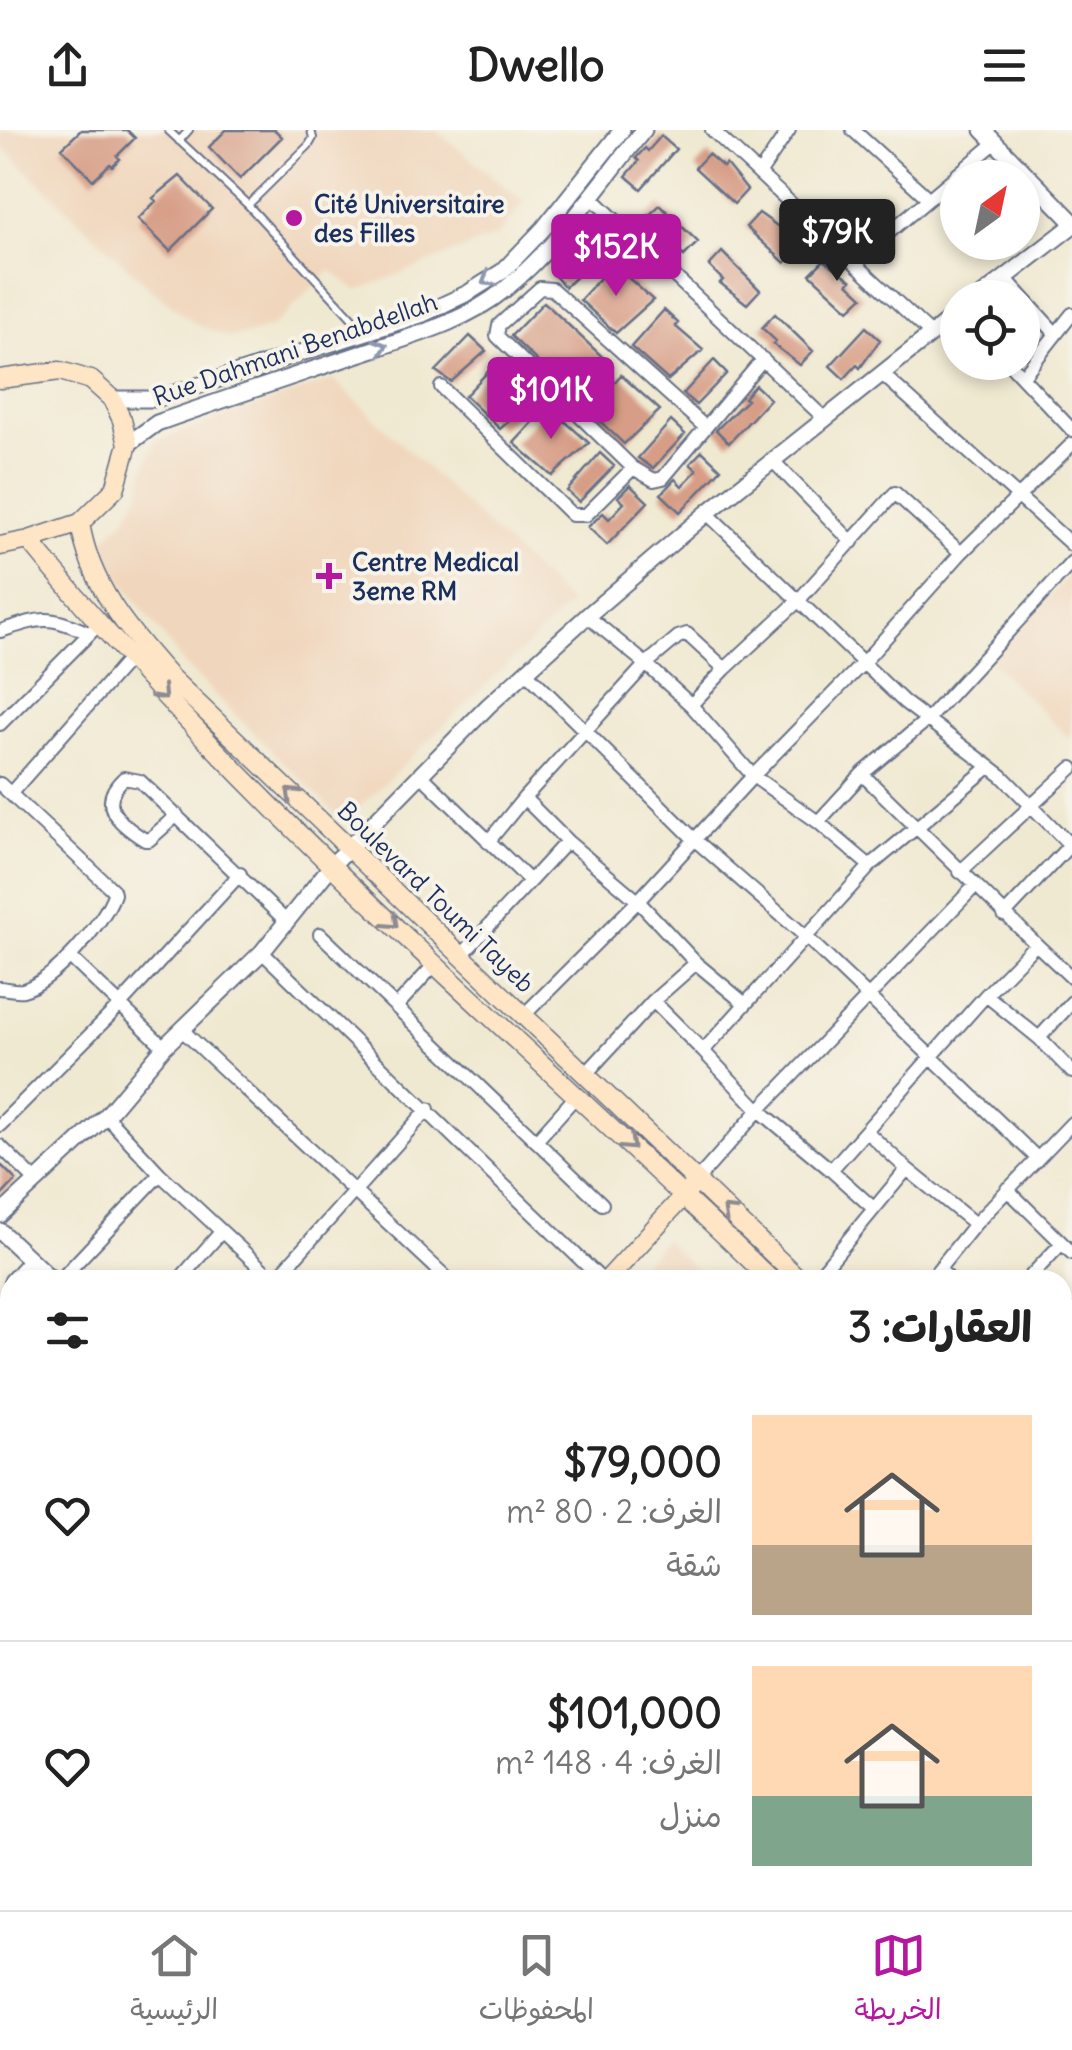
<!DOCTYPE html>
<html lang="ar">
<meta charset="utf-8">
<style>
body{margin:0;font-family:Delius,"Playpen Sans Arabic",sans-serif;background:#f2f2f2;color:#222;direction:rtl;height:100vh;display:flex;flex-direction:column;font-size:38px;white-space:nowrap}
*{box-sizing:border-box;margin:0}
p{font-size:32px;color:#767676}
.icon{flex:none;width:55px;height:55px;fill:none;stroke:currentColor;stroke-width:2;stroke-linecap:round;stroke-linejoin:round}
.map{position:relative;flex:1;overflow:hidden;direction:ltr}
.drawer{position:absolute;left:0px;top:1140px;width:1072px;height:640px;display:flex;flex-direction:column;background:#fff;border-radius:30px 30px 0 0;box-shadow:0 5px 15px #0003;direction:rtl}
.drawer>*{flex:none}
.needle{width:65px;rotate:33deg}
.controls{position:absolute;left:940px;top:30px;display:grid;gap:20px}
.controls a{display:grid;place-items:center;width:100px;height:100px;border-radius:50%;background:#fff;box-shadow:0 5px 15px #0003;font-size:50px}
.price{position:absolute;translate:-50% -85px;padding:0 22px;border-radius:10px;background:#b5179e;color:#fff;font-size:32px;line-height:65px;filter:drop-shadow(0 2px 5px #0008)}
.price::after{content:'';position:absolute;left:50%;top:60px;width:30px;height:22px;margin-left:-15px;background:inherit;clip-path:polygon(0 0,100% 0,50% 100%)}
.price.selected{background:#222;color:#fff}
ul{padding:0;list-style:none}
li{display:flex;align-items:center;gap:30px;height:250px;padding:0 40px}
li+li{border-top:2px solid #e0e0e0}
li span{display:grid;place-items:center;flex:none;width:280px;height:200px;border-radius:0px;color:#555}
li>.icon{margin-inline-start:auto}
span .icon{width:120px;height:120px;fill:#fffc;stroke-width:1}
li b{font-size:42px}
h2{display:flex;justify-content:space-between;align-items:center;height:120px;padding:0 40px;font-size:42px}
header{display:flex;justify-content:space-between;align-items:center;height:130px;padding:0 40px;background:#fff;font-size:45px;font-weight:800}
.dock{display:flex;justify-content:space-around;align-items:center;height:140px;border-top:2px solid #e0e0e0;background:#fff;font-size:28px;color:#767676}
.dock a{display:grid;justify-items:center;gap:5px}
.dock .selected{color:#b5179e}
.map>svg:first-child{display:block}
.built{fill:#f0d6bc}
.building{fill:#d79d86}
.lines{fill:none;stroke-linecap:round;stroke-linejoin:round}
.service-casing{stroke:#667087;stroke-width:10}
.minor-casing{stroke:#667087;stroke-width:16}
.tertiary-casing{stroke:#667087;stroke-width:19}
.secondary-casing{stroke:#667087;stroke-width:21}
.service{stroke:#fff;stroke-width:6}
.minor{stroke:#fff;stroke-width:12}
.tertiary{stroke:#fff;stroke-width:15}
.secondary{stroke:#fde5c5;stroke-width:18}
.oneway{stroke:#8d97ae}
.oneway2{stroke:#8c8a92}
.poi-dot{fill:#b5179e;stroke:#f7f3e8;stroke-width:4}
.labels{text-anchor:middle;dominant-baseline:central;stroke-width:8;stroke-linejoin:round;paint-order:stroke}
.poi-label{font-size:25px;font-weight:bold;fill:#1b2f5e;stroke:#f7f3e8;text-anchor:start}
.street-label{font-size:25px;fill:#1b2f5e;stroke:#f7f3e8}
</style>
<header><svg class="icon" aria-label="menu" viewBox="0 0 24 24"><path d="M4 6h16M4 12h16M4 18h16"/></svg>Dwello<svg class="icon" aria-label="share" viewBox="0 0 24 24"><path d="M12 15V3M7 8l5-5 5 5M5 13v7h14v-7"/></svg></header>
<div class="map">
<svg width="1072" height="1780" viewBox="0 0 1072 1780">
<rect width="100%" height="100%" fill="#f7f3e8"/>
<filter id="ink" filterUnits="userSpaceOnUse"><feTurbulence type="fractalNoise" baseFrequency=".01" numOctaves="2"/><feDisplacementMap in="SourceGraphic" scale="20" xChannelSelector="R" yChannelSelector="G"/><feConvolveMatrix kernelMatrix="1 2 1 2 8 2 1 2 1" color-interpolation-filters="sRGB"/></filter>
<filter id="wash" filterUnits="userSpaceOnUse"><feTurbulence type="fractalNoise" baseFrequency=".0048" numOctaves="4" result="noise"/><feDisplacementMap in="SourceGraphic" scale="40" xChannelSelector="R" yChannelSelector="G"/><feGaussianBlur stdDeviation="2.25" result="paint"/><feColorMatrix in="noise" values="0 0 0 0 0 0 0 0 0 0 0 0 0 0 0 0 0 1.4 0 .05"/><feComposite in="paint" operator="in"/></filter>
<g filter="url(#wash)">
<rect width="100%" height="100%" fill="#f0e9d2"/>
<path class="built" d="M0,0H435L524,72L498,105L357,161L331,140L273,196L252,204L228,207L194,193L152,160L0,15Z
M333,249L570,474L344,692L185,535L96,418L125,389L140,363L144,339L156,311Z
M1072,442V611L990,531Z
M665,1110L706,1150H626Z
M10,1321V1553L0,1544V1332Z"/>
<g id="blocks">
<path class="building" d="M81,0H127L135,8L117,26L120,29L112,36L110,34L93,50L62,18Z
M226,0H275L282,7L240,49L209,17Z
M661,6L676,19L641,59L626,46L639,31L636,28L645,18L648,21Z
M708,24L723,37L726,34L747,60L734,74L695,38Z
M180,46L212,79L170,121L138,89L156,71L153,68Z
M660,75L698,112L684,126L657,105L660,102L646,88Z
M759,83L787,103L784,106L798,119L785,133L746,97Z
M585,109L601,123L565,157L552,143Z
M722,122L760,160L747,174L720,153L723,150L709,136Z
M824,130L851,150L848,153L863,167L849,180L810,144Z
M613,134L653,170L616,203L580,170Z
M544,172L610,234L574,267L511,206Z
M664,180L678,193L675,196L703,220L668,250L631,217Z
M775,184L813,221L800,235L773,214L776,211L762,198Z
M866,197L880,210L860,238L857,235L844,249L830,236Z
M470,206L486,221L451,252L436,241Z
M714,230L727,243L696,275L683,264Z
M498,231L537,266L500,299L465,266Z
M621,245L660,280L624,314L589,281Z
M755,255L770,269L729,313L716,300L747,270L744,268Z
M548,276L589,313L552,346L514,313Z
M671,291L685,304L653,338L638,328Z
M702,321L721,339L680,382L661,364L675,349L682,356L697,340L690,334Z
M600,323L614,336L579,372L567,361Z
M630,355L648,372L607,415L588,397L603,383L609,389L624,373L618,367Z
M0,1034L16,1050L0,1067Z
M1072,1759V1780H1052L1062,1770Z"/>
</g>
</g>
<g filter="url(#ink)">
<use href="#blocks" fill-opacity="0" stroke="#667087" stroke-width="2.5"/>
<g class="lines">
<g class="service-casing">
<path id="service" d="M168,0L248,75L362,199
M179,11L189,0
M248,75L309,15L313,8L311,0
M188,1141L199,1150"/>
</g>
<g class="minor-casing">
<path id="minor" d="M712,0L930,203
M853,0L928,68
M759,44L789,0
M592,68L825,289
M854,132L996,12
M1006,149L1056,204L1023,246
M1056,204L1072,184
M1008,232L1072,300
M881,243L1072,415
M441,257L572,385H586L633,338
M705,297L552,159L540,158L499,195L497,206L633,338L654,350L663,348L763,229
M772,330L852,412
M707,383L904,572L1002,646L1072,717
M587,486L646,534L678,507L687,504L725,539
M0,501C41,488 48,484 88,503
M525,541L694,709L805,806L1037,1028
M691,575L725,539L797,472L895,363L961,423
M0,594L99,494
M862,644L1036,814
M422,646L530,751
M0,654L113,760L114,764C105,792 53,852 23,860C16,861 8,859 0,858
M11,663L129,529
M177,685L149,710H145C118,693 96,674 124,648L140,651L286,791
M818,692L862,644L927,590L1072,432
M567,711L524,668L646,534L691,575L753,646L818,692L870,736L703,921L759,980L831,1040L986,865L1039,908L1072,942
M488,712L524,668
M870,736L989,637
M960,742L1072,638
M1004,785L1070,715
M320,804L602,1074
M262,822L602,1150
M462,825L567,711L638,771L696,833L653,871
M70,827L164,917
M696,833L744,873
M986,865L1036,814L1072,848
M396,877L436,833
M524,885L638,771L753,646L862,534L961,423L1072,314
M182,900L449,1150
M1039,908L1072,872
M585,945L653,871L703,921
M106,986L160,1044L274,1150
M0,995L119,876L240,744
M867,1002L907,1039L975,1094
M536,1011L577,965
M0,1016L35,1050
M831,1040L872,1077
M696,1051L759,980L975,756
M1007,1059L1072,1123
M939,1139L950,1150
M11,1150L29,1130
M60,1150L160,1044
M179,1150L221,1102
M275,1150L428,979
M815,1150L907,1039
M930,1150L975,1094L1072,993
M1027,1150L1062,1113
M1062,1190L1072,1180
M0,1258L10,1267
M1062,1258L1072,1248
M0,1326L10,1315
M1062,1362L1072,1352
M1062,1613L1072,1603
M1,1674L10,1670
M1062,1683L1072,1692
M243,1770L244,1780
M503,1770L514,1780
M920,1770L931,1780
M675,1780L684,1770"/>
</g>
<g class="tertiary-casing">
<path id="tertiary" d="M983,0L1072,91
M979,168L1072,96
M112,269H156L423,184L468,163L503,141L544,98L622,0
M128,314L157,293C224,269 291,247 359,224C408,207 462,194 504,160C560,115 599,54 644,0
M0,1085L106,986L164,917L262,822L332,735L488,576L587,486L707,383L958,183
M0,1101L52,1150
M0,1573L10,1583
M207,1770L217,1780
M695,1770L705,1780
M460,1780L470,1770"/>
</g>
<g class="secondary-casing">
<path id="secondary" d="M0,249L60,241L91,250L112,269L122,290L128,314L115,359L80,393L29,410L0,416
M80,393C90,456 128,500 169,546L800,1150
M29,410C249,682 521,907 771,1150
M607,1150L690,1059
M1062,1396L1072,1405
M1062,1429L1072,1437
M6,1780L15,1770"/>
</g>
<use href="#service" class="service"/>
<use href="#minor" class="minor"/>
<use href="#tertiary" class="tertiary"/>
<use href="#secondary" class="secondary"/>
</g>
<defs><path id="oneway-chevron" d="M-2-3.5L2.5 0L-2 3.5" fill="none" stroke-width="1.6" stroke-linecap="round" stroke-linejoin="round" transform="scale(2.5)"/></defs>
<g class="oneway">
<use href="#oneway-chevron" transform="translate(488 150) rotate(148)"/>
<use href="#oneway-chevron" transform="translate(381 217) rotate(-18)"/>
</g>
<g class="oneway2">
<use href="#oneway-chevron" transform="translate(161 564) rotate(47)"/>
<use href="#oneway-chevron" transform="translate(292 664) rotate(-136)"/>
<use href="#oneway-chevron" transform="translate(392 792) rotate(43)"/>
<use href="#oneway-chevron" transform="translate(629 1014) rotate(43)"/>
<use href="#oneway-chevron" transform="translate(729 1082) rotate(-136)"/>
</g>
</g>
<g class="poi-dot">
<circle cx="294" cy="88" r="10"/>
<path d="M324 431h10v10h10v10h-10v10h-10v-10h-10v-10h10z"/>
</g>
<g class="labels">
<g class="poi-label">
<text x="314" y="74">Cité Universitaire<tspan x="314" dy="29">des Filles</tspan></text>
<text x="352" y="432">Centre Medical<tspan x="352" dy="29">3eme RM</tspan></text>
</g>
<g class="street-label">
<text transform="translate(295 219) rotate(-19)">Rue Dahmani Benabdellah</text>
<text transform="translate(436 767) rotate(44)">Boulevard Toumi Tayeb</text>
</g>
</g>
</svg>
<div class="controls">
<a><svg class="needle" viewBox="-14 -14 28 28"><path d="M0-13l5 13h-10z" fill="#e53935"/><path d="M0 13l5-13h-10z" fill="#767676"/></svg></a>
<a><svg class="icon" aria-label="locate" viewBox="0 0 24 24"><circle cx="12" cy="12" r="6"/><path d="M12 2v4M12 18v4M2 12h4M18 12h4"/></svg></a>
</div>
<b class="price selected" style="left:837px;top:154px">$79K</b>
<b class="price" style="left:616px;top:169px">$152K</b>
<b class="price" style="left:551px;top:312px">$101K</b>
<section class="drawer">
<h2>العقارات: 3<svg class="icon" aria-label="filters" viewBox="0 0 24 24"><path d="M4 7h16M4 17h16"/><circle cx="9" cy="7" r="2"/><circle cx="15" cy="17" r="2"/></svg></h2>
<ul>
<li><span style="background:linear-gradient(#ffd9b3 65%,#b9a48a 0)"><svg class="icon" aria-label="home" viewBox="0 0 24 24"><path d="M3 11l9-7 9 7M6 9v11h12V9"/></svg></span><div><b>$79,000</b><p>الغرف: 2 · 80 m²</p><p>شقة</p></div><svg class="icon" aria-label="heart" viewBox="0 0 24 24"><path d="M12 20l-8-8c-3-5 5-10 8-4 3-6 11-1 8 4z"/></svg></li>
<li><span style="background:linear-gradient(#ffd9b3 65%,#7fa58c 0)"><svg class="icon" aria-label="home" viewBox="0 0 24 24"><path d="M3 11l9-7 9 7M6 9v11h12V9"/></svg></span><div><b>$101,000</b><p>الغرف: 4 · 148 m²</p><p>منزل</p></div><svg class="icon" aria-label="heart" viewBox="0 0 24 24"><path d="M12 20l-8-8c-3-5 5-10 8-4 3-6 11-1 8 4z"/></svg></li>
</ul>
</section>
</div>
<nav class="dock">
<a class="selected"><svg class="icon" aria-label="map" viewBox="0 0 24 24"><path d="M3 6l6-2 6 2 6-2v14l-6 2-6-2-6 2zM9 4v14M15 6v14"/></svg>الخريطة</a>
<a><svg class="icon" aria-label="saved" viewBox="0 0 24 24"><path d="M7 4h10v16l-5-4-5 4z"/></svg>المحفوظات</a>
<a><svg class="icon" aria-label="home" viewBox="0 0 24 24"><path d="M3 11l9-7 9 7M6 9v11h12V9"/></svg>الرئيسية</a>
</nav>
